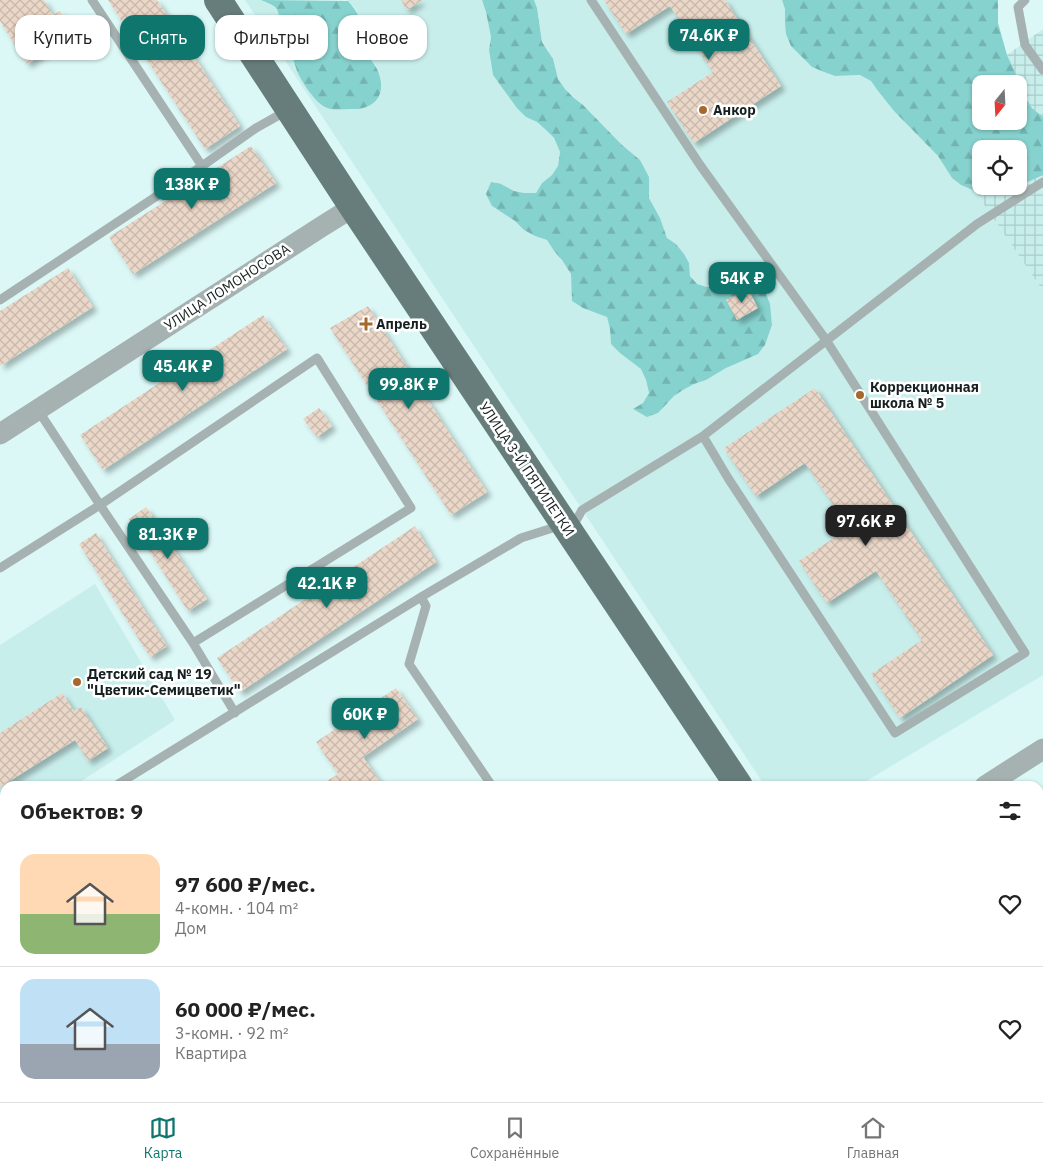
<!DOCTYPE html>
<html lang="ru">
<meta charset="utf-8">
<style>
body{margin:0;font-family:"IBM Plex Sans",sans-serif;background:#f6f6f6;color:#222;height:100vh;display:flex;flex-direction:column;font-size:19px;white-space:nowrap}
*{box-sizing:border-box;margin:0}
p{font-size:16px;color:#767676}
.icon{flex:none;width:28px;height:28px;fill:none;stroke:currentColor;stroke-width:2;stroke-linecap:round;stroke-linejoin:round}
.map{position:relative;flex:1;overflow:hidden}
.sheet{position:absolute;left:0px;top:781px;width:1044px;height:321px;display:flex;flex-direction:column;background:#fff;border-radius:15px 15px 0 0;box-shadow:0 1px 4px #0004}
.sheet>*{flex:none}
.banner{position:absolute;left:15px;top:15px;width:500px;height:45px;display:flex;gap:10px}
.needle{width:32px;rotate:198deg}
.fabs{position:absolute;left:972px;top:75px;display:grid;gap:10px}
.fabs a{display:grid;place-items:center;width:55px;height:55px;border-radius:10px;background:#fff;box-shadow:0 1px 4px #0004;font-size:25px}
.price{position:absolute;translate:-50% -42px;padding:0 11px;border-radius:10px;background:#0f766e;color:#fff;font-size:16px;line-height:32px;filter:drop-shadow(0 1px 2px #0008)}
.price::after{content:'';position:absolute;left:50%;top:30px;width:15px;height:11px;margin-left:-8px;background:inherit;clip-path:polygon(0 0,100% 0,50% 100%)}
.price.current{background:#222;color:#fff}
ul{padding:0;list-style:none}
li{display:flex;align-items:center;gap:15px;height:125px;padding:0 20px}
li+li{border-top:1px solid #e0e0e0}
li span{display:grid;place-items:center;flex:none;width:140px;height:100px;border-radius:15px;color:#555}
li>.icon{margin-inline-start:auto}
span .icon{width:60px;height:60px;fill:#fffc;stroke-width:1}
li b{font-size:21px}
h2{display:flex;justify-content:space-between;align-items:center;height:60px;padding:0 20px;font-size:21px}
.pill{padding:0 18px;border-radius:15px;background:#fff;box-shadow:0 1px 4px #0004;font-size:18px;line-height:45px}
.pill.current{background:#0f766e;color:#fff}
.menu{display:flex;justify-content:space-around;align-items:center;height:70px;border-top:1px solid #e0e0e0;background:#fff;font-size:14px;color:#767676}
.menu a{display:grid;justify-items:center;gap:2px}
.menu .current{color:#0f766e}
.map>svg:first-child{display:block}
.built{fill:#c8eeeb}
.industrial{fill:url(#industrial-grid)}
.forest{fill:url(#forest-firs);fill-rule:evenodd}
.building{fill:url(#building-cross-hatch);filter:url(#shadow)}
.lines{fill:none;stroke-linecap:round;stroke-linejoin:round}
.service{stroke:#a6b2b1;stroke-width:9}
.tertiary{stroke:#a6b2b1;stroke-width:21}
.primary{stroke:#677d7b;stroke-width:28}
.poi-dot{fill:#a6682d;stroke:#fff;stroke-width:2}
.labels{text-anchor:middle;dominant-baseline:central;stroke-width:5;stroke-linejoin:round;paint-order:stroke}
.poi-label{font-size:14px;font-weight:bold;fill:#162020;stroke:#fff;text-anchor:start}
.street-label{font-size:14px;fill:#162020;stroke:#fff}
</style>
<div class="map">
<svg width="1043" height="1102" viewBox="0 0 1043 1102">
<defs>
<pattern id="industrial-grid" width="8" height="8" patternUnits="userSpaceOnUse" patternTransform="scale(1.25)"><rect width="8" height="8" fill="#c8eeeb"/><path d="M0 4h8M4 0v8" fill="none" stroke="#abccc9"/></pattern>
<pattern id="forest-firs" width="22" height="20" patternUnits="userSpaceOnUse" patternTransform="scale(1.25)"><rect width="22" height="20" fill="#86d2ce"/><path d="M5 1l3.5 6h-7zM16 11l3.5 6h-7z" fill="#73b4b1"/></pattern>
<pattern id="building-cross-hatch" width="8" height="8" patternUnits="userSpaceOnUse" patternTransform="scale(1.25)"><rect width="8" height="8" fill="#ead7c8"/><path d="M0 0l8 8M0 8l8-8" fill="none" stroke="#c8b8ac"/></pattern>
<filter id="shadow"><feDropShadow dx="4.5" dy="4.5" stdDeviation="2.5" flood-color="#0004"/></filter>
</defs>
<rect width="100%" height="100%" fill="#dbf8f6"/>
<path class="built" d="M245,0H261L274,6L278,12L282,31L288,43L297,71L304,82L333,110L344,109L380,80L377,69L366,50V37L359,18L355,8L347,0H482L486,12L491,37L489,50L493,75L526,117L537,122L546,130L554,139L560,152L558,166L552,175L542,183L536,193H524L514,191L501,184L492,206L515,221L524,230L535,236L547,240L554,251L562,260L571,274L573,301L607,317L610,329L611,344L641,369L646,380L649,393L643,403L658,413L674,396L683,390L694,384L706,380L765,345L772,325L760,285L747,284L738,280L728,282L717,286L707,287L697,284L690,276L689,263L676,244L667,238L660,218L649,198V177L622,145L583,105L565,89L558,79L548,50L542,42L537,8L534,0H782L785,9V21L802,57L812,67L824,72L835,76L860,75L871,81L878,91L894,111L938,156L952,178L961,185L975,191L1043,291V675L858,786H765Z
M95,584L175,720L74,786H5V832L0,835V645Z
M362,1098H413L416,1102H355Z"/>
<path class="industrial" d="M1043,29V117L1032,108L1027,100L1023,89L1007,55Z
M1043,175V291L975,191L988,189L999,191L1011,189Z"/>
<path class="forest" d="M261,0L348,1C357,10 364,25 366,38C366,42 365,46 366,49C368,57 374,63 377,69C388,93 376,110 351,109C342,109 333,111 325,107C314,101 302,82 297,71C294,63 292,54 289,46C287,41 284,37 282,32C279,25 281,13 275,7C272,4 265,2 261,0Z
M482,0H534L537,8L542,42L553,59L558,79L565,89L573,97L583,105L622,145L640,160L649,177V198L660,218L667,238L676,244L684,254L689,263L690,276L697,284L707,287L717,286L728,282L738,280L747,284L760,285L766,294L770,304L771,315L772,325L765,345L758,354L726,368L706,380L694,384L683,390L674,396L658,413L647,417L633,409L643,403L649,393L646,380L641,369L620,353L611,344L610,329L607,317L583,308L572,301L571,274L562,260L554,251L547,240L535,236L524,230L515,221L492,206L486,194L491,182L501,184L514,191L524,193H536L542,183L552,175L558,166L560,152L554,138L546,130L537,122L526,117L517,108L493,75L489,50L491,37L486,12Z
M782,0H998V23L1007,55L1023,89L1027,100L1032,108L1043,117V175L1019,186V149H981V186H1018L999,191L988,189L975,191L961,185L952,178L938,156L894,111L878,91L871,81L860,75L835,76L824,72L812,67L791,46L786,34L785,22V9ZM981,84H1019V121H981Z"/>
<path class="building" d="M0,0H44L53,15L60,11L74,33L27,64L0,21Z
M108,0H157L240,126L205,149Z
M401,0H422L407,10Z
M604,0H725L781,86L694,143L667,102L713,72L670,6L626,34Z
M251,146L276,183L133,274L109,237Z
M68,268L93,307L0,366V311Z
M748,289L758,308L737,320L726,300Z
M368,306L487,492L451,515L330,328Z
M263,315L287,349L103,470L80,435Z
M815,388L993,655L900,718L871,674L922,640L876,571L827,603L799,561L849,528L805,463L756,496L724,448Z
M319,408L332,426L317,437L303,419Z
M146,507L207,599L188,611L129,519Z
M415,526L436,562L240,692L217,658Z
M96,533L167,646L150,657L79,544Z
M396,688L418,719L363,757L383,786H319L338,774L316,742Z
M62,693L74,711L81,707L108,748L88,761L75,740L0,787V733Z
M1043,805V854L1039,857V808Z
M5,1051V1098H47L48,1099L51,1098H92L95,1102H0V1054Z
M1039,1064L1043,1071V1102H1016L1013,1098H1039Z
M832,1098H879L881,1101L835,1102Z"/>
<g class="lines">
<path class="service" d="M92,0L202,166
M591,0L700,165L826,340L1025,653L895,733L728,478L703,436
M1025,0L1018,7L1025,45L1043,70
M0,300L202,166L256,128L288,110
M38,410L100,505L193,643L235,713
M572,528L582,510L703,436L977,224L1043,182
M0,568L100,505L317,358L411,508L193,643
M421,597L426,606L409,664L492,786
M115,786L421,597L521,538L562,525
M0,857L5,854
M1039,888L1043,886
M0,892L5,900
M1039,993L1043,991
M1039,1019L1043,1026
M139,1098L142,1102
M447,1098L450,1102
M805,1098L808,1102
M332,1102L339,1098
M469,1102L476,1098"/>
<path class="tertiary" d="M0,434L321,227L353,207
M985,786L1043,749"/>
<path class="primary" d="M218,0L353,207L739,786
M935,1098L938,1102"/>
</g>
<g class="poi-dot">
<circle cx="703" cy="110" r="5"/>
<path d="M363.5 316.5h5v5h5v5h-5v5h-5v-5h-5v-5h5z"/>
<circle cx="860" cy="395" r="5"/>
<circle cx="77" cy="682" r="5"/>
</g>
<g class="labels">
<g class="poi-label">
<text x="713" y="110">Анкор</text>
<text x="376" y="324">Апрель</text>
<text x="870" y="387">Коррекционная<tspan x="870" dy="16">школа № 5</tspan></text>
<text x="87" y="674">Детский сад № 19<tspan x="87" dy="16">"Цветик-Семицветик"</tspan></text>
</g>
<g class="street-label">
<text transform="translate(227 287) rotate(-33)">УЛИЦА ЛОМОНОСОВА</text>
<text transform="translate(527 469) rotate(56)">УЛИЦА 3-Й ПЯТИЛЕТКИ</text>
</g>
</g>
</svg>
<div class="fabs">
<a><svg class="needle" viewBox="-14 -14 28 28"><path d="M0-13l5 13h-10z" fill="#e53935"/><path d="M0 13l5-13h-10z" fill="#767676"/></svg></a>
<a><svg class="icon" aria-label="locate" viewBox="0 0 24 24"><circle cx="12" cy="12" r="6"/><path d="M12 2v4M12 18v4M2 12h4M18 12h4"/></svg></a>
</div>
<b class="price" style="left:709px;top:61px">74.6K ₽</b>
<b class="price" style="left:192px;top:210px">138K ₽</b>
<b class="price" style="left:742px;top:304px">54K ₽</b>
<b class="price" style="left:183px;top:392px">45.4K ₽</b>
<b class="price" style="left:409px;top:410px">99.8K ₽</b>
<b class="price current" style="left:866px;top:547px">97.6K ₽</b>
<b class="price" style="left:168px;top:560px">81.3K ₽</b>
<b class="price" style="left:327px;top:609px">42.1K ₽</b>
<b class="price" style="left:365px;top:740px">60K ₽</b>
<div class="banner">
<a class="pill">Купить</a>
<a class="pill current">Снять</a>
<a class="pill">Фильтры</a>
<a class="pill">Новое</a>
</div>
<section class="sheet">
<h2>Объектов: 9<svg class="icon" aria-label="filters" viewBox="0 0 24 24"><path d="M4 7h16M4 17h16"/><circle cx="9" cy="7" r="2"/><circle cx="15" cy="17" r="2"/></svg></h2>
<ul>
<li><span style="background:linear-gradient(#ffd9b3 60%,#8fb573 0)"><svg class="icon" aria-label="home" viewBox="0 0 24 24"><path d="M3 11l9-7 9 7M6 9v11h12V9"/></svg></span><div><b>97 600 ₽/мес.</b><p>4-комн. · 104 m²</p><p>Дом</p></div><svg class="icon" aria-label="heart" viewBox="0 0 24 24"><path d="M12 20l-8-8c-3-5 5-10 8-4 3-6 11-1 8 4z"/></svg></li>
<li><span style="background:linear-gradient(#bfe0f5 65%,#9aa5b1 0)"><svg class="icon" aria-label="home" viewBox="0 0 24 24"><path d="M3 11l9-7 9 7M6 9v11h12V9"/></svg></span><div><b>60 000 ₽/мес.</b><p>3-комн. · 92 m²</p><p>Квартира</p></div><svg class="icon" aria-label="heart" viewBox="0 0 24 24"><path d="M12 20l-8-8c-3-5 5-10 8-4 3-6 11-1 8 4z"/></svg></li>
</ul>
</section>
</div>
<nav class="menu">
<a class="current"><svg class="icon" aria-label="map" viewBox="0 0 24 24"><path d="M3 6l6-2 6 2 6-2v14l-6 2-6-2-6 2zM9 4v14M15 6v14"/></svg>Карта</a>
<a><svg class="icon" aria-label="saved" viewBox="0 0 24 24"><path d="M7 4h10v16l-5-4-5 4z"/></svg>Сохранённые</a>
<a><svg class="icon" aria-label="home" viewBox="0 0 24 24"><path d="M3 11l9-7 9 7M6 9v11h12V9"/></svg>Главная</a>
</nav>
